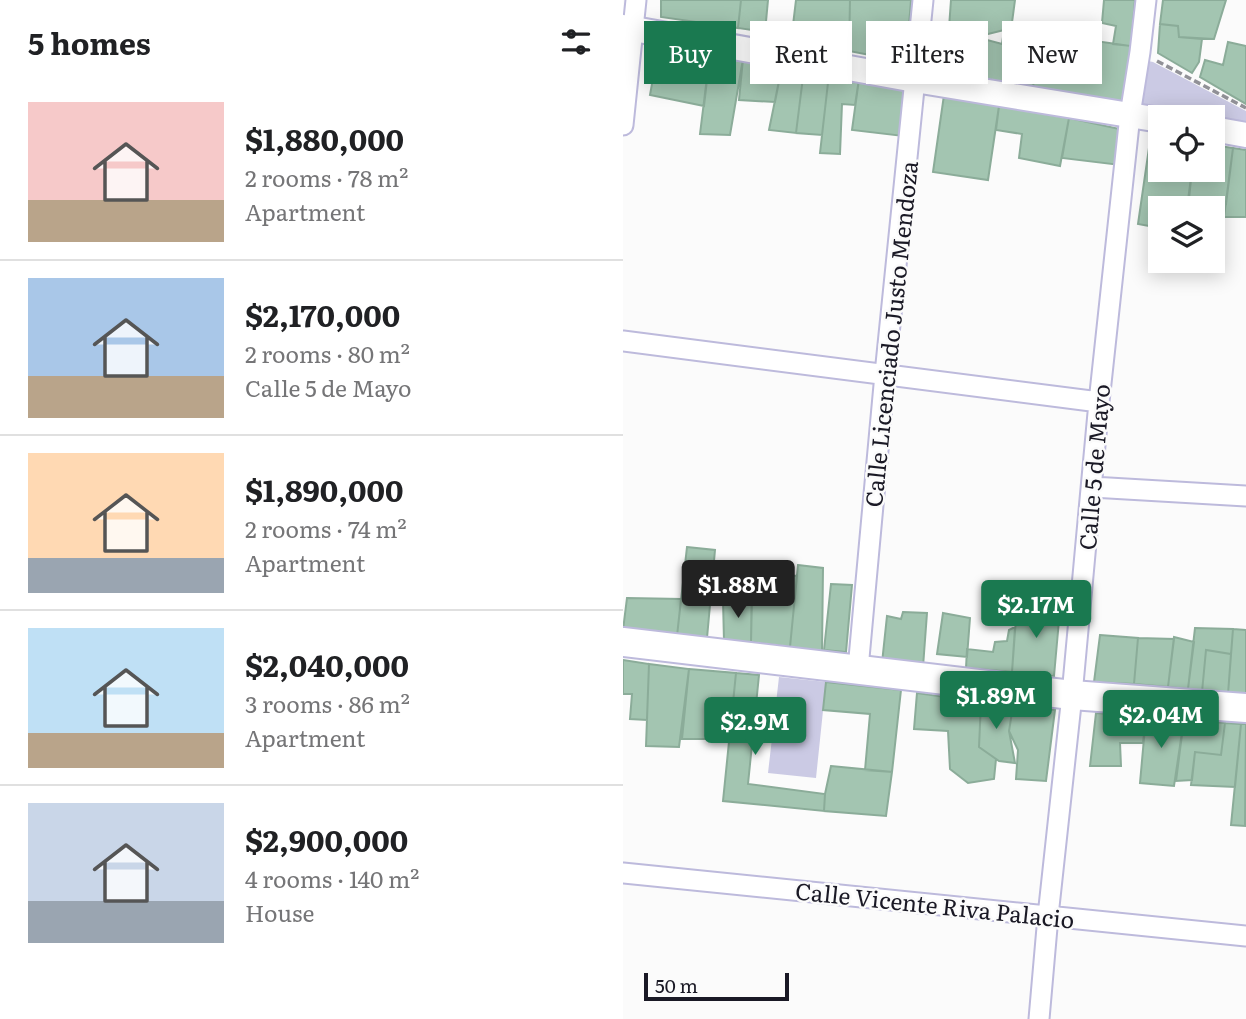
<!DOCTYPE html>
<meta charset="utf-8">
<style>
body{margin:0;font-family:Literata,serif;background:#f2f2f2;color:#202124;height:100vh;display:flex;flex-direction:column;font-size:26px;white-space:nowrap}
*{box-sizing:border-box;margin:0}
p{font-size:23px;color:#757577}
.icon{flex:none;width:38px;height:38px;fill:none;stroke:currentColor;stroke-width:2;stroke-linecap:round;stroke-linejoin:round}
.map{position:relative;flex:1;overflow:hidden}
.details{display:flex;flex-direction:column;background:#fff;width:623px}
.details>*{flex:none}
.guide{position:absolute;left:21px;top:21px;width:497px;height:63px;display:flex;gap:14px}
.fabs{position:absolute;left:525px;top:105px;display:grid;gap:14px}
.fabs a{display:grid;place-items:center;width:77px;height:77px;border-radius:0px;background:#fff;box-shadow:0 4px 18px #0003;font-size:35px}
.scale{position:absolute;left:21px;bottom:18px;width:145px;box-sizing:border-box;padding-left:7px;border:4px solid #1a1925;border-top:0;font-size:19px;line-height:24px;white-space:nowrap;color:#1a1925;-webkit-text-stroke:5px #fbfbfb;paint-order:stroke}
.price{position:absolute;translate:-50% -60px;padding:0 16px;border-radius:7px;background:#1a7950;color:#fff;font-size:23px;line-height:46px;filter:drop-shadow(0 2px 4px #0008)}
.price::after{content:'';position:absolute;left:50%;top:42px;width:21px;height:16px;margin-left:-10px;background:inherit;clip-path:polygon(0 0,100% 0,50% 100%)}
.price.active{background:#222;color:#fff}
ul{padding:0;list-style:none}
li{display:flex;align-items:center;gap:21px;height:175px;padding:0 28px}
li+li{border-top:2px solid #e0e0e0}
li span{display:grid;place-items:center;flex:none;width:196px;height:140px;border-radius:0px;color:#555}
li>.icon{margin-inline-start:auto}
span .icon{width:84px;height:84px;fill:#fffc;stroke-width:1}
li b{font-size:30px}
h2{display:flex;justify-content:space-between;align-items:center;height:84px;padding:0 28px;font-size:30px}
.chip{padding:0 24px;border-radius:0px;background:#fff;box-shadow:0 4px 18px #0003;font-size:24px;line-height:63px}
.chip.active{background:#1a7950;color:#fff}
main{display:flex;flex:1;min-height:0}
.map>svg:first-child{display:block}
.green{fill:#cbcae4}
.building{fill:#a3c5b1;stroke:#8bac99;stroke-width:2}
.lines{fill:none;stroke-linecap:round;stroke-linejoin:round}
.minor-casing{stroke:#bdbadc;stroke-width:23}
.tertiary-casing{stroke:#bdbadc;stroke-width:28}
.secondary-casing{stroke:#bdbadc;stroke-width:32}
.path{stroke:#919197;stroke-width:3.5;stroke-dasharray:7 3.5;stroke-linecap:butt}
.minor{stroke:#fff;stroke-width:19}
.tertiary{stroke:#fff;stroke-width:24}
.secondary{stroke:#fff;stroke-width:28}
.labels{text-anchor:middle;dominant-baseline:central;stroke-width:5;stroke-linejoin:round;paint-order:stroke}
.street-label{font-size:23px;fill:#1a1925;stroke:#fbfbfb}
</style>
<main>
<section class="details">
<h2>5 homes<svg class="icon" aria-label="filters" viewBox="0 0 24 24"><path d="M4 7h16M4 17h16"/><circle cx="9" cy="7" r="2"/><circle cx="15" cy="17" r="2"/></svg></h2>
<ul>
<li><span style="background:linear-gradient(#f6c9c9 70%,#b9a48a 0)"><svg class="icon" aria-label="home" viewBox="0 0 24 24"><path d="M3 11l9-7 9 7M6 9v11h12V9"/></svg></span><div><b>$1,880,000</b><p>2 rooms · 78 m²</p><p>Apartment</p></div></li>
<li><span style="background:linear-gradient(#a9c7e8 70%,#b9a48a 0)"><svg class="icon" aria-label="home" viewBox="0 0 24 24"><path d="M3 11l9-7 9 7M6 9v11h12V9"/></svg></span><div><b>$2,170,000</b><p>2 rooms · 80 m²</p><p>Calle 5 de Mayo</p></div></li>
<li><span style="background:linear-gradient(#ffd9b3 75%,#9aa5b1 0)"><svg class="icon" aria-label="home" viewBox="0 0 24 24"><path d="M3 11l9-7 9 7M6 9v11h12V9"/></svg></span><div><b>$1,890,000</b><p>2 rooms · 74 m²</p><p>Apartment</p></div></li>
<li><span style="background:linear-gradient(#bfe0f5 75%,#b9a48a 0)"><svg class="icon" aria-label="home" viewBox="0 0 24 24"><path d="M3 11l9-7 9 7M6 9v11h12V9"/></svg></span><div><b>$2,040,000</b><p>3 rooms · 86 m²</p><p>Apartment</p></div></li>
<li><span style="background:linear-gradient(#c9d6e8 70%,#9aa5b1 0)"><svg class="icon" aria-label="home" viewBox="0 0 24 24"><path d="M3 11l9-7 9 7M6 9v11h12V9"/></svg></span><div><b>$2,900,000</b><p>4 rooms · 140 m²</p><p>House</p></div></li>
</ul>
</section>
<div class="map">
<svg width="623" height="1019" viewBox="0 0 623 1019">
<rect width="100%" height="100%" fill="#fbfbfb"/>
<path class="green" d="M525,61L530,62L623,111V131L590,117H537L517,115Z
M156,677L203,682L193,778L145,773Z"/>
<path class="building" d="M38,0H118L115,28L38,17Z
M118,0H145L142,32L115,28Z
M173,0H227L226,51L168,42Z
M227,0H288L283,62L226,51Z
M328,0H392L388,30H381L353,37L349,76L323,70Z
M481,0H512L508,46L490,44L493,26L479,23Z
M540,0H603L591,39L556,37L555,26L537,24Z
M537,24L555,26L556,37L579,39L576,62L569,73L535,53Z
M381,30L416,33L410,88L349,76L353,37L379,44Z
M416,33L508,46L501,104L410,88Z
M605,42L623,46V104L577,77L582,60L600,65Z
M36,45L87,53L81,106L27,95Z
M87,53L120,59L107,135L77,134Z
M120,59L159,66L152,102L116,100Z
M159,66L181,69L173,133L146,130Z
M181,69L206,74L199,135L173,133Z
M206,74L236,79L232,105L219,104L217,154L197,153Z
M236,79L285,87L280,136L229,130Z
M321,95L376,106L365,180L310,172Z
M376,106L446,118L437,166L396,158L399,134L373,130Z
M446,118L501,130L497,165L439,158Z
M528,134L537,136V170H569L564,208H537V228L515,224Z
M590,145L610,148L603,204L566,199L569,170H590Z
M610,148L623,150V217H601Z
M64,547L92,550L84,638L54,636Z
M175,565L200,568L199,651L167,647Z
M129,572L174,576L167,647L128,642Z
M208,584L229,585L223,652L201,650Z
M4,598L58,599L54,636L0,630Z
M129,599L128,642L101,641L100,600Z
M394,605L437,609L431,676L389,672Z
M280,612L304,613L300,667L259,663L264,616L278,619Z
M320,613L347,618L344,657L314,654Z
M392,627L389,672L343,668L344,649L370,652L372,642L384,641L386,630Z
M572,628L610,629L608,654L583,650L579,692L565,689Z
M610,629L623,630V695L605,694Z
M477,635L515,638L511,684L471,682Z
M551,637L571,642L565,689L545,687Z
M515,638L551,639L545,687L511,684Z
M583,650L608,654L605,694L579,692Z
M0,660L26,664L24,720L7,719L9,694H0Z
M26,664L66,669L56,747L23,746Z
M66,669L113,673L110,703L91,704L89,739H59Z
M113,673L136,675L125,784L202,794L201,811L100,801Z
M203,682L278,690L269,772L242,770L247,714L200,710Z
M294,693L358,702L356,747L373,759L371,779L345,783L327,769L325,731L291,729Z
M358,702L390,706L386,731L392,763L376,761L356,747Z
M390,706L432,710L423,781L393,779L395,750L386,731Z
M473,713L523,716L520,743H497L498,766H467Z
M523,716L561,719L551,786L517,783Z
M561,719L602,723L598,755L572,752L569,780L553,781Z
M602,723L618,724L612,787L568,785L572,752L598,755Z
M618,724H623L622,826L608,825Z
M208,766L269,772L263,816L201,811L202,794Z"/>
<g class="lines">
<g class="minor-casing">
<path id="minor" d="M0,125L13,0
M0,341L476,402
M469,487L623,496
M235,669L262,374L300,0
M0,873L623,936
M416,1019L425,916L449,695L476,402L507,115L517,52L523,0"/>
</g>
<g class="tertiary-casing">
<path id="tertiary" d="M0,27L292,80L537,120
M590,129L623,135"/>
</g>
<g class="secondary-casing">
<path id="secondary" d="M0,642L449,695L623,708"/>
</g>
<path class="path" d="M534,61L623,108"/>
<use href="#minor" class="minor"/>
<use href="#tertiary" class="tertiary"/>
<use href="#secondary" class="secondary"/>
</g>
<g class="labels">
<g class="street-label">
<text transform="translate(267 334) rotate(-84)">Calle Licenciado Justo Mendoza</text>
<text transform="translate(470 467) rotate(-85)">Calle 5 de Mayo</text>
<text transform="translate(312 904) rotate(6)">Calle Vicente Riva Palacio</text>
</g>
</g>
</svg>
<div class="fabs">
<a><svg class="icon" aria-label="locate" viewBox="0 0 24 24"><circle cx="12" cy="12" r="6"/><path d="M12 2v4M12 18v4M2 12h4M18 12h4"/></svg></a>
<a><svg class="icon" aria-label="layers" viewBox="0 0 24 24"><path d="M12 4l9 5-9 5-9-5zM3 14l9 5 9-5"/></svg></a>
</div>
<div class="scale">50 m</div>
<b class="price active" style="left:115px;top:620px">$1.88M</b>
<b class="price" style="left:413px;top:640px">$2.17M</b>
<b class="price" style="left:373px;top:731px">$1.89M</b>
<b class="price" style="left:538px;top:750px">$2.04M</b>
<b class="price" style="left:132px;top:757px">$2.9M</b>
<div class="guide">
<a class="chip active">Buy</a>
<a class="chip">Rent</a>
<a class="chip">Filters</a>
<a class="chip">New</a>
</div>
</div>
</main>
